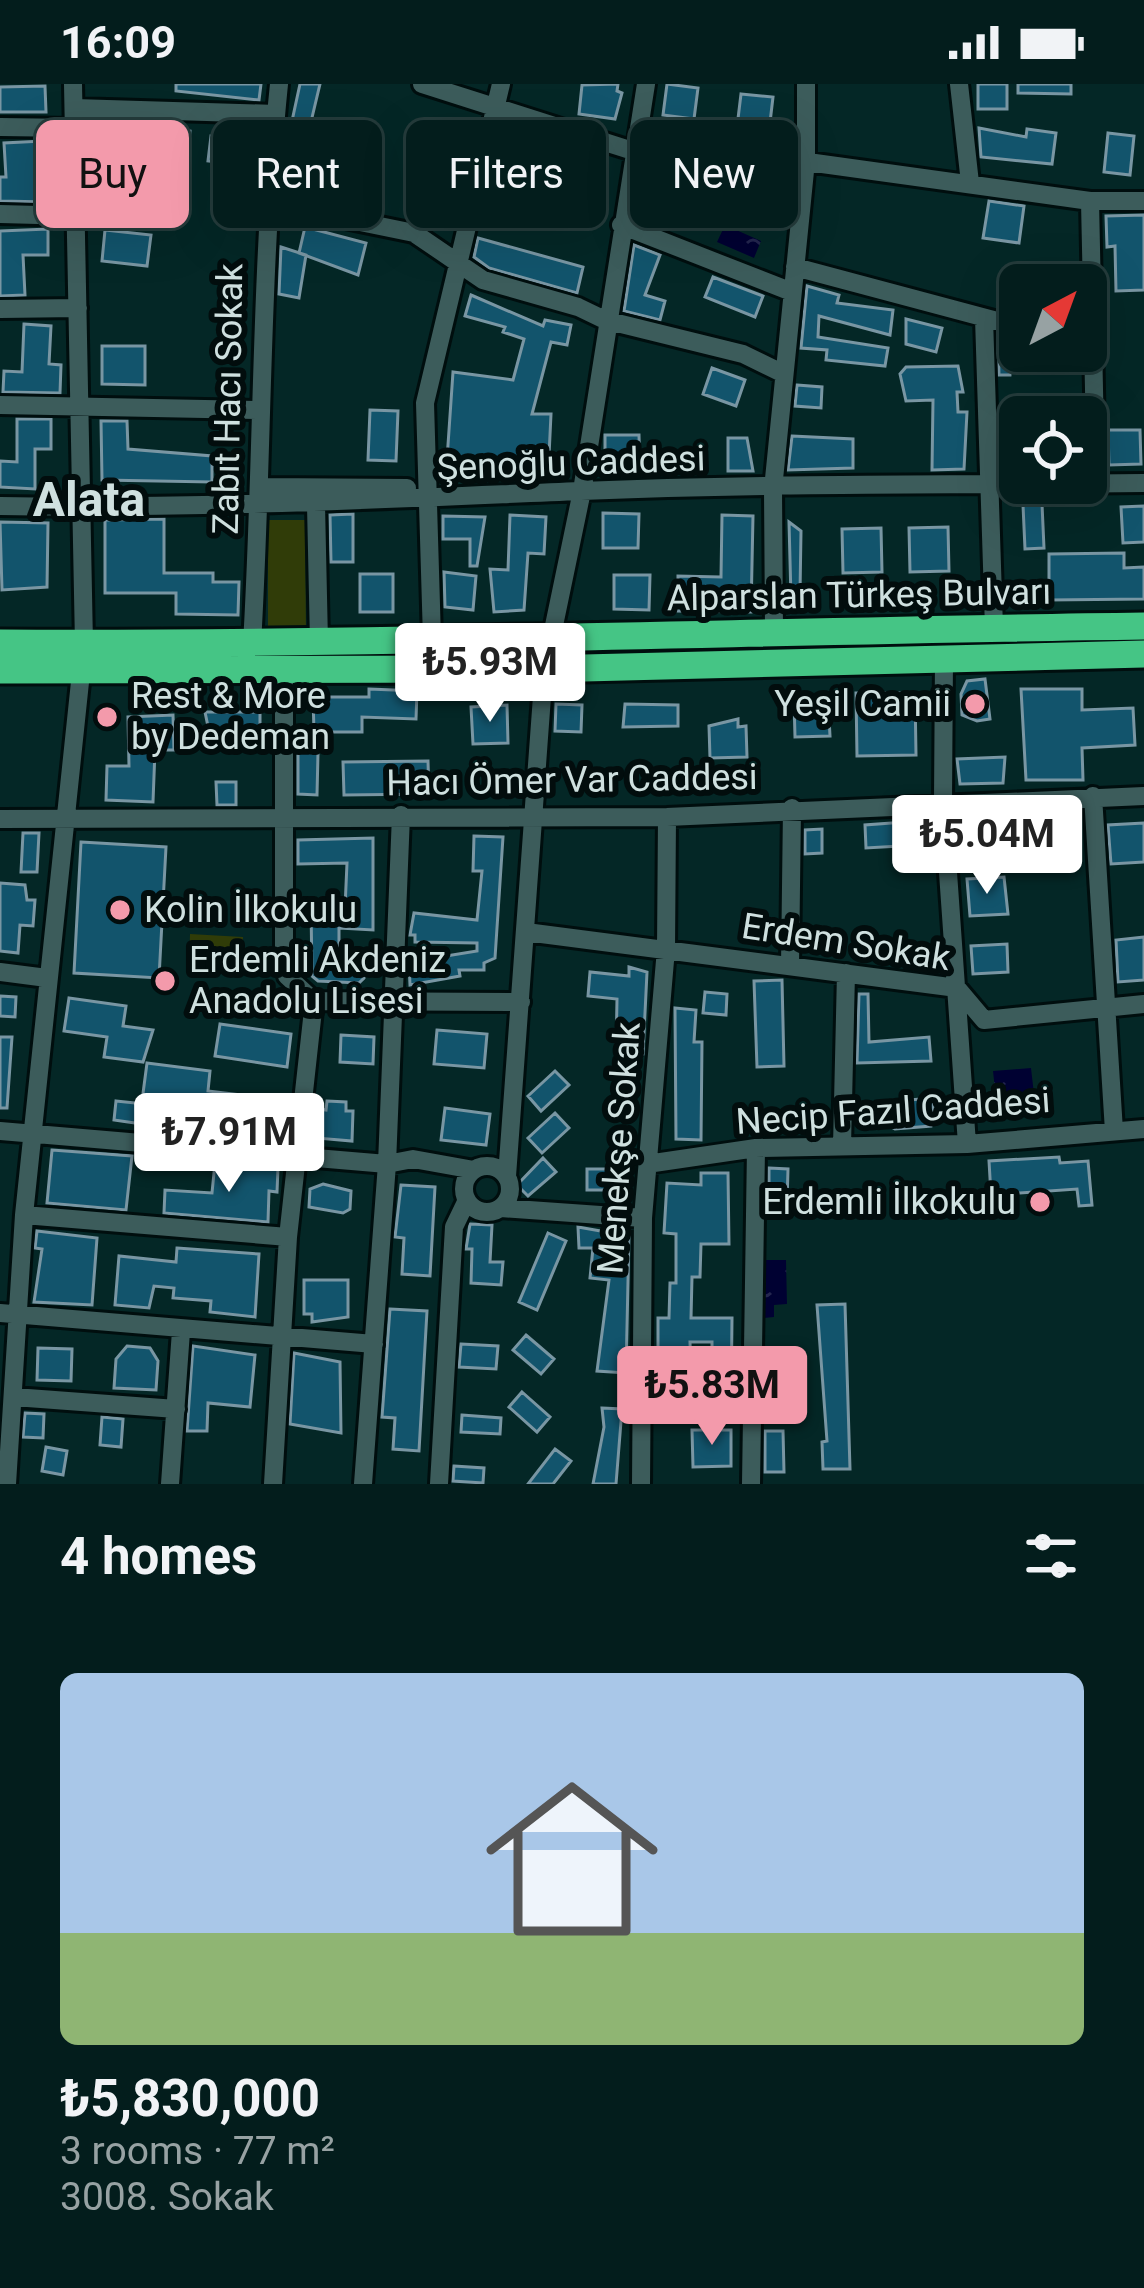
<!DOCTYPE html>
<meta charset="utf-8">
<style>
body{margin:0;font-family:Roboto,sans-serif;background:#0d2625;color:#f1f3f6;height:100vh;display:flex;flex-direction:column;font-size:45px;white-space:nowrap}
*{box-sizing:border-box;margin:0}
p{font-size:39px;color:#97a2a3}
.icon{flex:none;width:66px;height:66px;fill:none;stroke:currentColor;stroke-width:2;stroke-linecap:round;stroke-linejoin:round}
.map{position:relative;height:1400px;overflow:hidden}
.details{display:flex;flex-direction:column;background:#031d1c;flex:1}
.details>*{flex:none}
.hud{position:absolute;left:36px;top:36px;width:1074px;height:108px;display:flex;gap:24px}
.needle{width:78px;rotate:41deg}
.controls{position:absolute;left:999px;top:180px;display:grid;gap:24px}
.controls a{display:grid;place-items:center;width:108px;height:108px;border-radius:18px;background:#031d1c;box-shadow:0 12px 48px #0002,0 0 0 3px #243b3b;font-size:60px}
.price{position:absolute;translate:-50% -102px;padding:0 27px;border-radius:12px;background:#fff;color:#222;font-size:39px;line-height:78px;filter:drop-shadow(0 3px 6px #0008)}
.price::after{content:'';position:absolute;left:50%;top:72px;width:36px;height:27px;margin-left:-18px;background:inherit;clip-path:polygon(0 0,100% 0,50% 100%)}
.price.selected{background:#f39aab;color:#111}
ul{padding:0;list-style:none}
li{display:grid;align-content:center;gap:24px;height:636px;padding:0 60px}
li span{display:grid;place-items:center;height:372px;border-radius:18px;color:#555}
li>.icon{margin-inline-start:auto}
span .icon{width:216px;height:216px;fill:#fffc;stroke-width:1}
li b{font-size:51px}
h2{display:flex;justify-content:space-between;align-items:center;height:144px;padding:0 60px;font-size:51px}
.pill{padding:0 42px;border-radius:18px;background:#031d1c;box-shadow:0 12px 48px #0002,0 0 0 3px #243b3b;font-size:42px;line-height:108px}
.pill.selected{background:#f39aab;color:#111}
.status{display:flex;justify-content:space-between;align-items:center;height:84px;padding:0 60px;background:#031d1c;direction:ltr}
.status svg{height:33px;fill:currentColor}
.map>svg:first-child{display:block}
.green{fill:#303c08}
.water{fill:url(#water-ripples)}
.building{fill:#12546c;stroke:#7996a3;stroke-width:3}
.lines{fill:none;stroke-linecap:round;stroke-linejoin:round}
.minor-casing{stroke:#000e0e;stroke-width:24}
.highway-casing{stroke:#000e0e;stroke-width:33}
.minor{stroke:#3c5c5b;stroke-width:18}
.highway{stroke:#45c585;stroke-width:27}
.poi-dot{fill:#f39aab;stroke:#020d0d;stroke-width:4.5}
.labels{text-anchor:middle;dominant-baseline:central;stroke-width:12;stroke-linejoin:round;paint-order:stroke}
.street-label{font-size:36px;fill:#cfe0df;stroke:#020d0d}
.poi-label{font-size:36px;fill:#cfe0df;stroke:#020d0d;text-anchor:start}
.district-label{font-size:48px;font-weight:bold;fill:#cfe0df;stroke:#020d0d}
</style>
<div class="status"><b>16:09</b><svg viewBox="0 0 49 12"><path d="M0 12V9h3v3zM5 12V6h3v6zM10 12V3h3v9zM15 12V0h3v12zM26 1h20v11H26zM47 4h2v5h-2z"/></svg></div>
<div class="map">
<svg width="1144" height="1400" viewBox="0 0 1144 1400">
<defs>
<pattern id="water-ripples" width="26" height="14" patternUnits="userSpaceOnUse" patternTransform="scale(3)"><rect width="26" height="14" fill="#000132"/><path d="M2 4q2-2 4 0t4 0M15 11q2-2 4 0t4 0" fill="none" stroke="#24264f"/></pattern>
</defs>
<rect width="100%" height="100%" fill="#042726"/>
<path class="green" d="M268,436H305L306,549H268Z
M190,850L243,853L241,887L189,885Z"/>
<path class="water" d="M725,141L761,157L754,174L717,158Z
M1031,984L1034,1010L1019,1013L1021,1032L998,1034L993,987Z
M763,1176H786L787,1220L774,1221V1233L764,1234Z"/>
<path class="building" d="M176,0H261L259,16L176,7Z
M300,0H320L310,42L292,37Z
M618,0L617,7L622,9L615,35L579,30L582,1Z
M667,0L698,4L694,35L663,31Z
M978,0H1007V25H978Z
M1018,0H1071V10L1018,9Z
M45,2L46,28H0V3Z
M741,10L773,13L769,47L737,43Z
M433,35L456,40L450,72L426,68Z
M151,42L190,47L188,70L148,65Z
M979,44L1026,53L1027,45L1056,49L1052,80L981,73Z
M121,45V69H96L95,46Z
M1108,49L1134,52L1130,91L1104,88Z
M211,52L247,57L245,81L208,77Z
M43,57L49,118L0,117V93H6L4,59Z
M298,80L318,84L313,115L293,111Z
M506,81L533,85L528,124L501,120Z
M339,85L382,101L375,127L334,117Z
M562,87L593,92L586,132L556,127Z
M746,95L776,100L775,107L781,108L774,134L738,129L740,100L745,101Z
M675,100L704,106L703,112L709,113L702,140L666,135L668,106L674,107Z
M989,117L1024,122L1019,159L983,154Z
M1144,131V206L1116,207L1115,162L1107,163L1106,132Z
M305,143L366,159L358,191L299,169Z
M48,145V171H23L25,211L0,212V147Z
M105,146L151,151L147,182L102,177Z
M478,154L583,183L577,209L489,184L474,173Z
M634,161L660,171L645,211L665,217L660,236L624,227Z
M281,163L306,171L299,214L279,210Z
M713,193L763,212L755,233L705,213Z
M807,202L839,211L837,219L893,226L890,251L819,232L818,253L888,264L885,282L826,276L827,266L801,264Z
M471,211L543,242L545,236L571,241L567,261L551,258L532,330H551L548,393L446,390L453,288L513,296L524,255L503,248L505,243L465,232Z
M906,235L942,244L936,268L906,260Z
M24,240L51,242L49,280L61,281L60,309L3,308L4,287L22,288Z
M998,252L1012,257L1010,291H999Z
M102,262H145V301L102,300Z
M958,282L963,308H957L958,328H967L964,385L932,386L933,316L906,317L900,290L906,283Z
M712,284L745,296L736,322L703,310Z
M797,301L822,303L821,324L795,322Z
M370,326L398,327L396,377L368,376Z
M17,335H51V365H35V405L0,403V377L17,378Z
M101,337H127L128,365L212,372V398L102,396Z
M1108,346H1140L1141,380L1109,381Z
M605,351H639L640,389H605Z
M792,352L853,355V384L788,386Z
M728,354H747L753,387H728Z
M1042,420L1044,464L1025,465L1023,421Z
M1144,422V458L1123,459L1121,423Z
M603,429L639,430L638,464H603Z
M353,430V478H331L330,431Z
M510,431L546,433L544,470L528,469L524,526L494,528L490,485L508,486Z
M722,431L753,432L751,528L678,527V492L721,493Z
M443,432L485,433L477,482H470V455H443Z
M164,435V489H213V498H239L238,531L176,530V509H105V436Z
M0,438L48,439L47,503L2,506Z
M789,438L801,447L800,509L791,514Z
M948,443L949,487L910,488L909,444Z
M881,444L882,488L843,489L842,445Z
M1124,469V484L1144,483V515L1049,516V470Z
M444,488L476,492L473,526L445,523Z
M360,490H393V528H360Z
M614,491H650L649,526L614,525Z
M985,595L990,635L977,637L962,631L961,610L967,597Z
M369,605L417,607L416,635L362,633V648H314L313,613H369Z
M1021,605H1082V626L1133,624L1135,661L1082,664L1083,696H1026Z
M856,609H915L916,671L857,672Z
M828,615L830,652L795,653L794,616Z
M556,620L582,621L581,648L555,647Z
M625,620L678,621V642L623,643Z
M507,621L508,659L473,660L471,623Z
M205,628H260V645H251V657H211Z
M173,631L174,666H155L153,718L106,716L107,682H129L128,633Z
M738,635V643L746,642L747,673L710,674L709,642Z
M298,668L318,669L317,711L298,710Z
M1005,673L1003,699L960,700L957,675Z
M428,677L429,710L344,711L343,678Z
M216,698H236V721H217Z
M1077,737L1078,759L1031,762L1030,740Z
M905,738L915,746L917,761L866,764L865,741Z
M1144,739V778L1111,780L1108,741Z
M822,745V769L805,770V746Z
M23,749H39L37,788H21Z
M474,752L503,753L495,874L484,879V886H459L460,892L410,901L409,878L477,867V859L415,858V851H410L414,829L477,836L482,787H473Z
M373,754V846L339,844V874L365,875L364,894L359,899L318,897L312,892L311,823L345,824L347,779L298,780V756Z
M81,758L166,763L159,894L74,889Z
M1004,793L1008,830L970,832L967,795Z
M0,799L25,801L27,816H35L33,842L20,841L18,869L0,867Z
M1144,853V896L1118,898L1116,856Z
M1007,860L1008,888L973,890L971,862Z
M629,883L647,888L643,970H616L617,915L588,912L590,888L629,892Z
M782,896L784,982L757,983L754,897Z
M705,908L727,910L726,931L703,929Z
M859,910H868L869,958L929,953L931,977L857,979Z
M0,912L16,913L15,933L0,932Z
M69,914L126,922L123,942L153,946L143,978L104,973L107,953L64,947Z
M675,924L696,926L694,958H702L701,1056L676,1055Z
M220,940L291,950L287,983L215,972Z
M437,946L487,950L484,984L434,980Z
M341,951L374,953L373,980L340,978Z
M0,953H12L7,1024H0Z
M147,979L210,987L208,1007L259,1013L256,1045L219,1041L221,1028L142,1017Z
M555,987L569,1001L541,1027L528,1012Z
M934,1014L931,1042L895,1045L886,1040L884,1018Z
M116,1017L145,1020L142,1040L114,1036Z
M327,1017L346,1018V1027H353L352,1057L316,1054L318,1025L326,1026Z
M445,1024L490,1030L486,1061L441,1056Z
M555,1029L569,1044L542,1069L528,1054Z
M52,1066L132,1072L126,1126L47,1119Z
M1059,1073L1060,1079L1088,1077L1092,1121L1079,1122L1077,1105L991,1111L989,1077Z
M543,1074L556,1088L528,1112L517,1101Z
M215,1079L278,1084L277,1108L269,1107L268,1138L164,1129L165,1106L212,1109Z
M769,1084L788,1085L787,1120L769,1119Z
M587,1085H631V1106H587Z
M701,1089H728L729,1160H701L700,1193H692L691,1234H732L731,1326H702V1302H712V1258H690L691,1292L658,1293V1234H669L670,1199H676V1150L664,1149L667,1099L701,1101Z
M323,1100L351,1107L350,1125L343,1129L309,1123L310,1105Z
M401,1101L435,1103L430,1192L402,1190L404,1154L395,1153Z
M470,1140L492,1141L490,1178H503L501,1201L471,1199L472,1165H466Z
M578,1143L629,1152L626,1289L597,1287L609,1196L590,1194L593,1164H579Z
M37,1147L97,1154L92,1221L34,1218L42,1165L35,1164Z
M548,1149L566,1157L537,1226L519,1218Z
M177,1164L259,1170L255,1233L210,1228L211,1217L173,1214L174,1204L154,1202L149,1224L115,1221L119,1172L176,1178Z
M304,1196H348V1233L312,1238V1230H304Z
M845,1220L850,1385H823L822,1358L827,1357L817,1221Z
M390,1225L427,1227L419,1367L393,1365L395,1334L382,1333Z
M526,1251L554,1275L541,1290L513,1266Z
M461,1260L498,1262L496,1285L459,1283Z
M127,1262L150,1264L158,1277L156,1306L114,1304L116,1275Z
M193,1262L255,1271L250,1323L208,1319L207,1347H187Z
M38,1264L72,1265L71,1297L37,1296Z
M294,1269L340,1278L341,1349L290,1340Z
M522,1308L550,1333L537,1348L509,1323Z
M602,1324L622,1325L616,1400H593L604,1343Z
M25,1329L44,1330L43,1354L23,1353Z
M462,1331L501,1334L500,1350L461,1348Z
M102,1333L123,1335L121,1363L100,1361Z
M692,1346H731V1382L693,1383Z
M765,1347H783L784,1388H765Z
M46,1363L67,1367L63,1391L42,1387Z
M555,1365L571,1377L553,1400H528Z
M454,1382L484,1384L483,1399L453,1397Z"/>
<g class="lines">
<g class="minor-casing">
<path id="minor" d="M422,0L633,67L779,74L1090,117H1144
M959,0L970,99
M74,24L276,30
M0,43L74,44
M1090,117L1096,399
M267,119L414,149L483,196L578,223L605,236L743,270L784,290
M0,130L76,132
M621,141L792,208
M795,183L1020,243
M0,225L78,224
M984,234L994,544
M0,321L259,326
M261,403L407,404
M316,421L319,558
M0,422C194,425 387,415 581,407C768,399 957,401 1144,399
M774,545L773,405L806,77V0
M432,555L425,319L501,0
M551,556L582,407L646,0
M252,560C263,373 260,187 279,0
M944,575L943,717L967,1060
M1093,712L1114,1047
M0,735L667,733L1144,712
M526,848L957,904L984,936L1144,920
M790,881L792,724
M0,888L47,894
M314,917L521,918
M0,1047L387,1080L413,1075L474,1086
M842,1062L846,889
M647,1080L756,1064L967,1060L1144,1045
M464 1105a23 23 0 1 1 46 0a23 23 0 1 1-46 0Z
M507,1092L544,585
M501,1124L643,1134
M24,1131L288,1153
M0,1229L374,1260
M14,1313L176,1325
M7,1400L24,1131L84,560L73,0
M170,1400L181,1247
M273,1400L288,1153L314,917L287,892L284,873V587
M363,1400L387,1080L401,731
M439,1400L454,1143L467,1116
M641,1400L643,1134L666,865L667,733
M751,1400L756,1064"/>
</g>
<g class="highway-casing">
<path id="highway" d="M0,559C382,561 763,547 1144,542
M0,586L544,585L1144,570"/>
</g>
<use href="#minor" class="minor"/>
<use href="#highway" class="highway"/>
</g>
<g class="poi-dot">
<circle cx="975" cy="620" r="12"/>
<circle cx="107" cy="633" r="12"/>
<circle cx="120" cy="826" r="12"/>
<circle cx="165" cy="897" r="12"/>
<circle cx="1040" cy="1118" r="12"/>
</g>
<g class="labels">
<g class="street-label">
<text transform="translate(228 315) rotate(-89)">Zabıt Hacı Sokak</text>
<text transform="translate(571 379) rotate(-2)">Şenoğlu Caddesi</text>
<text transform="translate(859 511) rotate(-1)">Alparslan Türkeş Bulvarı</text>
<text transform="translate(572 696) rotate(-1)">Hacı Ömer Var Caddesi</text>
<text transform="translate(846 858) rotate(9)">Erdem Sokak</text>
<text transform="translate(893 1027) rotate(-4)">Necip Fazıl Caddesi</text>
<text transform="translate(619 1064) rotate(-86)">Menekşe Sokak</text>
</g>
<g class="poi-label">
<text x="131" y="612">Rest &amp; More<tspan x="131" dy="41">by Dedeman</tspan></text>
<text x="951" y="620" text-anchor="end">Yeşil Camii</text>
<text x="144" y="826">Kolin İlkokulu</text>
<text x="189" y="876">Erdemli Akdeniz<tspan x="189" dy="41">Anadolu Lisesi</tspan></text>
<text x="1016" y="1118" text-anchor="end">Erdemli İlkokulu</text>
</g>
<g class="district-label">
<text x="89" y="415">Alata</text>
</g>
</g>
</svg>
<div class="controls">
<a><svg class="needle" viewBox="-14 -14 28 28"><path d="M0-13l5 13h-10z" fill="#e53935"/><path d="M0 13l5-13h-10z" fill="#97a2a3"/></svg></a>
<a><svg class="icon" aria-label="locate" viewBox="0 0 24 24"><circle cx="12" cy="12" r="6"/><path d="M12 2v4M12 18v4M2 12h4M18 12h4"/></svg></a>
</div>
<b class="price" style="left:490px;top:641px">₺5.93M</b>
<b class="price" style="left:987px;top:813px">₺5.04M</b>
<b class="price" style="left:229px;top:1111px">₺7.91M</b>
<b class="price selected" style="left:712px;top:1364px">₺5.83M</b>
<div class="hud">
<a class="pill selected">Buy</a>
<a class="pill">Rent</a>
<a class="pill">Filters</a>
<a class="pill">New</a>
</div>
</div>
<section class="details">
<h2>4 homes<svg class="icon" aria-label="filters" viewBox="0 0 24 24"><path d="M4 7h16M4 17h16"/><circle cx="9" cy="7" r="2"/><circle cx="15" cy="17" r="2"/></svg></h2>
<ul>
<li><span style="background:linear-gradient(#a9c7e8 70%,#8fb573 0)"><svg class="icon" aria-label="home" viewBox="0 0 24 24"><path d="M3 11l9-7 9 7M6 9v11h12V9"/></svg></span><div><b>₺5,830,000</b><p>3 rooms · 77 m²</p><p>3008. Sokak</p></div></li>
</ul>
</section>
